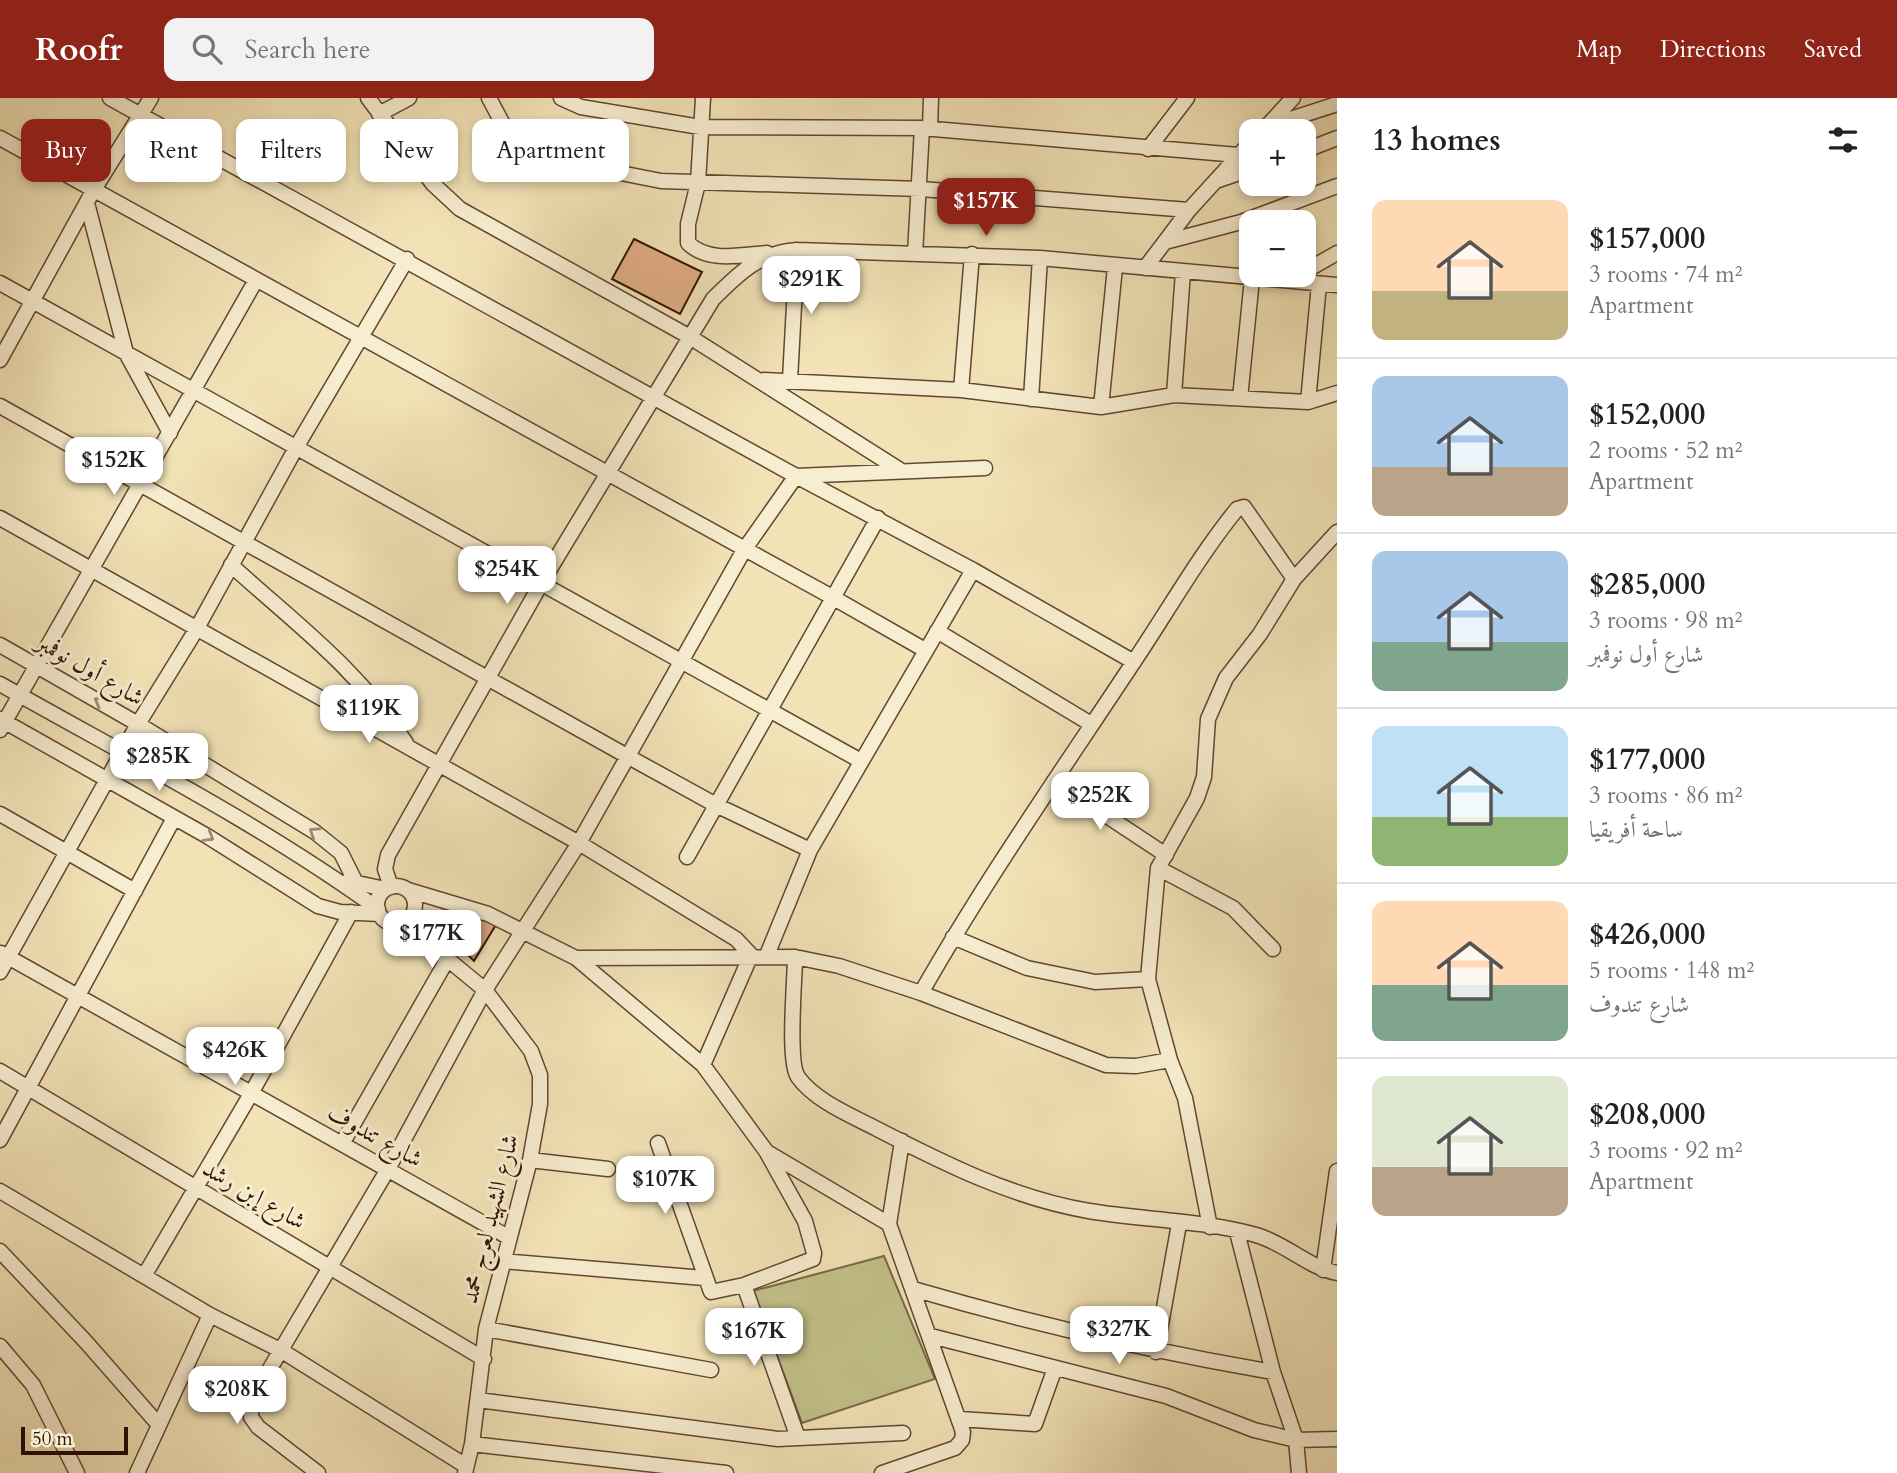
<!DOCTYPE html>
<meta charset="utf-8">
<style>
body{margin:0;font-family:Cardo,Amiri,serif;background:#f2f2f2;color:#202124;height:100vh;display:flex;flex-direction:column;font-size:26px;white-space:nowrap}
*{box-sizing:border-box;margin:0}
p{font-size:23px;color:#757577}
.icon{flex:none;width:38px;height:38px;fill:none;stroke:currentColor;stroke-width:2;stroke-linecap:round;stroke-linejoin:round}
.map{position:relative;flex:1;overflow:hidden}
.sheet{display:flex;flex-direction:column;background:#fff;width:560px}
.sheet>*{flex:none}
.top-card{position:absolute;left:21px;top:21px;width:665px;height:63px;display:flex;gap:14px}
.fabs{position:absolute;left:1239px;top:21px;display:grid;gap:14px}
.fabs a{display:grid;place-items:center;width:77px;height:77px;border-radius:14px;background:#fff;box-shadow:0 4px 10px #0003;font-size:35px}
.scale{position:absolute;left:21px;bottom:18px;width:107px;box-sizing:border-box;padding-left:7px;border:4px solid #321204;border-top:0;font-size:19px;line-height:24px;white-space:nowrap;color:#321204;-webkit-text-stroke:5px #f7edd0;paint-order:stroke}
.price{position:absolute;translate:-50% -60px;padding:0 16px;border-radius:14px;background:#fff;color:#222;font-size:23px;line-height:46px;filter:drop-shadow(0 2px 4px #0008)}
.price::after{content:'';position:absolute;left:50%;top:42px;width:21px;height:16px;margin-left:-10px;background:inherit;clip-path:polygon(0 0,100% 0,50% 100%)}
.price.current{background:#8f2418;color:#fff}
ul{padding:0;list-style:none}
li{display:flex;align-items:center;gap:21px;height:175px;padding:0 35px}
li+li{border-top:2px solid #e0e0e0}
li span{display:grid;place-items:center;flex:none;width:196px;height:140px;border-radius:14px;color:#555}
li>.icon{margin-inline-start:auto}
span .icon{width:84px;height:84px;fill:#fffc;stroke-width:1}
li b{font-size:30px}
h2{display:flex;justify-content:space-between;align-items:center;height:84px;padding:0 35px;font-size:30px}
.chip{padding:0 24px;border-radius:14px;background:#fff;box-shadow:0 4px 10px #0003;font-size:24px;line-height:63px}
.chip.current{background:#8f2418;color:#fff}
header{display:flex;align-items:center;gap:42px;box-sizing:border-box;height:98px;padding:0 35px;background:#8f2418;color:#fff}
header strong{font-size:33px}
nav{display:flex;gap:38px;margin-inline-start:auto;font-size:24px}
.search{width:490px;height:63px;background:#f2f2f2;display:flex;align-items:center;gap:18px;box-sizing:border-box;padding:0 24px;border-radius:14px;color:#757577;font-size:26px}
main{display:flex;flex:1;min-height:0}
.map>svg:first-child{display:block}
.green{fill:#c2c189;stroke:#7a6a46;stroke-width:2}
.building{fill:#e0ad86;stroke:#321204;stroke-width:2}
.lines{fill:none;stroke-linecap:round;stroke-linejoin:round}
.minor-casing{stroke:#624631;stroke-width:17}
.minor{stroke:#f7edd0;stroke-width:14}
.oneway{stroke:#9e8a74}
.labels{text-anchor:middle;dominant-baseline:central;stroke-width:6;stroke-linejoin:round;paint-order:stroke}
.street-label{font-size:24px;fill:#321204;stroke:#f7edd0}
</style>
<header>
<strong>Roofr</strong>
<div class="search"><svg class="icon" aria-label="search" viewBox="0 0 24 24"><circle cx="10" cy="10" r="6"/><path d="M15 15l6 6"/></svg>Search here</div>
<nav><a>Map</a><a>Directions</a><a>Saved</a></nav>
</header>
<main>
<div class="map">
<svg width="1337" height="1375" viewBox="0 0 1337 1375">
<rect width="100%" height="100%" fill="#f2e3b7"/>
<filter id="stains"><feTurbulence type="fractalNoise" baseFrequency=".00286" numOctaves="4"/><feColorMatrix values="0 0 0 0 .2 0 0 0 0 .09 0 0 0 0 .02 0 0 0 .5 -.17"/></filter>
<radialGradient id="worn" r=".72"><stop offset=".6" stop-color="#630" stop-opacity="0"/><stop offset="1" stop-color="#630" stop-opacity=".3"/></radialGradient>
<path class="green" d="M884,1158L935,1281L802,1325L753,1193Z"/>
<path class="building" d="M634,141L702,174L680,216L612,181Z
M460,814L497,825L474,863L453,842L452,826Z"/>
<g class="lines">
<g class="minor-casing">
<path id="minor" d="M110,0L796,378L973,472L1134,564
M368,0L433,86L460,111L690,239L900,372
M489,0L505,30L540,54L570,65L661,83L921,91L1189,112
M561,0L581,9L700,29L922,30L1238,57
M703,0L698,85L688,126V145C708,165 741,157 767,155
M379,16L409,0
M1268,27L1293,0
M1266,29L1337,6
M930,31L931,0
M0,40L832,499L925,552
M1148,51L1187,0
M1304,53L1337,40
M1216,83L1251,71
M87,105L126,255L170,335
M1165,144L1241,124L1337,88
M915,156L922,30
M1145,170L1189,112L1251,44
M1304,174L1337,155
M0,185L861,663
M0,262L93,93L151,0
M764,282L961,292L1101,309L1174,297L1308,304L1337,295
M790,282L797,152
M961,292L972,156
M1174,297L1183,174
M1240,300L1252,181
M1031,301L1040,160
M1308,304L1319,186
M0,308L627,658L716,707L810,752
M1101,309L1115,169
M0,420L579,745L736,841L751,857L703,967
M231,467C297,527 356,569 406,645
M937,533L1091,626
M0,547L138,626L315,734L341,755L356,785
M0,586C127,658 259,725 378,811
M0,621L207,738L318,808L340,814L379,816
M0,632L256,182
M1054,683L1166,757
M0,716L135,793
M687,759L878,420
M1158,770L1233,810L1273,851
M348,783L385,791
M377 807a19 19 0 1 1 38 0a19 19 0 1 1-38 0Z
M391,789L385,771L388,757L542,484L713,201C739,175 759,155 797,152L1040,160L1337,187
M408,792L488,816L576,860L703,967L766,1053L805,1123L814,1155L813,1161L744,1187L711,1194L658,1045
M407,823L422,840L485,892L531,953L540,977V1006L530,1062L486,1231L472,1346L465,1375
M953,839L1027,870L1095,884L1148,881
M1,855L508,1139
M767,857L810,752L973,472
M795,859C795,882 787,963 798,979C815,1003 852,1018 877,1031C945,1066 1013,1100 1089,1113C1143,1122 1203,1122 1256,1137C1285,1145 1307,1169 1337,1175
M576,860L795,859L839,868L921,895L1106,967L1136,968L1170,962
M0,874L138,626L196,532L297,348L407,161
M921,895C986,781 1061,674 1133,565C1168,513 1198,459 1237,411L1244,409L1294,481
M0,973L484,1261
M0,1042L174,720
M342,1046L447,862
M767,1054L889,1126
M530,1062L608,1071
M0,1093L210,1217L282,1253L466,1368
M1210,1129L1185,1000L1170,962L1148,881L1158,770L1197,700L1204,679L1208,621L1226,580L1260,536L1294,481L1337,434
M1237,1134L1273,1274L1296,1342L1299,1375
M0,1153L86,1244L158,1326
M502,1163L704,1180
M1323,1172L1337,1073
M144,1178L252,994L351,814
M744,1187L798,1340
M913,1191C1033,1226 1150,1253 1273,1274
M486,1231L711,1272
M931,1238L1166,1298L1254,1332L1296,1342L1337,1341
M0,1248L33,1287L77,1375
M1156,1254L1179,1126
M478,1302L778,1341L903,1335
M960,1321L1035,1326L1055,1270
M472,1346L726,1375
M137,1375L210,1217
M318,1375L258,1329L251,1319L252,1301L388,1071L485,892L579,745L744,452L796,378L985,370
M882,1375L955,1350L962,1342L963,1334L889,1126L902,1043"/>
</g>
<use href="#minor" class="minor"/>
</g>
<defs><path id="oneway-chevron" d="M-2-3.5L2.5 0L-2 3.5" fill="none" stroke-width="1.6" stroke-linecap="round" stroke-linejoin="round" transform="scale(1.75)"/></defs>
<g class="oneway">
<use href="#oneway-chevron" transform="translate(99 603) rotate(-150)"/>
<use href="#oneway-chevron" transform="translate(314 734) rotate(-147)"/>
<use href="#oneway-chevron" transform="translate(209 739) rotate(31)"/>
</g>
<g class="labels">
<g class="street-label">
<text transform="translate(90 572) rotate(30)">شارع أول نوفمبر</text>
<text transform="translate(375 1038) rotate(29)">شارع تندوف</text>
<text transform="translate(254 1097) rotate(30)">شارع إبن رشد</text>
<text transform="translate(490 1121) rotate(-76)">شارع الشهيد لعرج محمد</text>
</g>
</g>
<rect width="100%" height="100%" filter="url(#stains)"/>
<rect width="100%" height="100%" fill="url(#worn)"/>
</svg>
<div class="fabs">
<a>+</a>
<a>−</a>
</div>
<div class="scale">50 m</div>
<b class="price current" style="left:986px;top:140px">$157K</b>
<b class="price" style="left:811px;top:218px">$291K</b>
<b class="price" style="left:114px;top:399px">$152K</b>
<b class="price" style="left:507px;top:508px">$254K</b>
<b class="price" style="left:369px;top:647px">$119K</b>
<b class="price" style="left:159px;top:695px">$285K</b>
<b class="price" style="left:1100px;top:734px">$252K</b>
<b class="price" style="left:432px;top:872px">$177K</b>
<b class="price" style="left:235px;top:989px">$426K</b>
<b class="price" style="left:665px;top:1118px">$107K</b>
<b class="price" style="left:1119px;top:1268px">$327K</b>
<b class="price" style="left:754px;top:1270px">$167K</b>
<b class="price" style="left:237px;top:1328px">$208K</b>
<div class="top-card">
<a class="chip current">Buy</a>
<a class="chip">Rent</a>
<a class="chip">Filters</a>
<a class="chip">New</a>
<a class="chip">Apartment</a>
</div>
</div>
<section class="sheet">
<h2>13 homes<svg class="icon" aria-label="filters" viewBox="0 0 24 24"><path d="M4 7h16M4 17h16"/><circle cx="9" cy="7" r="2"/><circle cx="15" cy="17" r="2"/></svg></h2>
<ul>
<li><span style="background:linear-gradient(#ffd9b3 65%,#c2b280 0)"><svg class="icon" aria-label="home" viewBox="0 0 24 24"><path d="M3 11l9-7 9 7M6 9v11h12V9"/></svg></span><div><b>$157,000</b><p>3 rooms · 74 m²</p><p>Apartment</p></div></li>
<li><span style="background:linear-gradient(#a9c7e8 65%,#b9a48a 0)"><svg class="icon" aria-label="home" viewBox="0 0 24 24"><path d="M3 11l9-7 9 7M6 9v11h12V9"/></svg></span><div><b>$152,000</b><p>2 rooms · 52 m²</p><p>Apartment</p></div></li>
<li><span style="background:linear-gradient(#a9c7e8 65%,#7fa58c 0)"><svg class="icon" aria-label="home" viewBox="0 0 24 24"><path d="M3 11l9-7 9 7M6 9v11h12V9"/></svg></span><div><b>$285,000</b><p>3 rooms · 98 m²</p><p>شارع أول نوفمبر</p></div></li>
<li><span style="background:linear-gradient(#bfe0f5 65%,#8fb573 0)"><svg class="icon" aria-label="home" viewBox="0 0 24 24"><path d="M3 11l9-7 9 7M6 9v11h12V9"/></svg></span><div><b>$177,000</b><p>3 rooms · 86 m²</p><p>ساحة أفريقيا</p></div></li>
<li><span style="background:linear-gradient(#ffd9b3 60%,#7fa58c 0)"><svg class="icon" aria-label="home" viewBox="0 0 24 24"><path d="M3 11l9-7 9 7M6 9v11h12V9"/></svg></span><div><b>$426,000</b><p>5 rooms · 148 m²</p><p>شارع تندوف</p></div></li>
<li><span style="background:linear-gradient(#dfe7d0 65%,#b9a48a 0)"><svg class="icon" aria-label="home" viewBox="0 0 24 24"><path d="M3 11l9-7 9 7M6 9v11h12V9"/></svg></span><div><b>$208,000</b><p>3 rooms · 92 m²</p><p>Apartment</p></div></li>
</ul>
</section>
</main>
